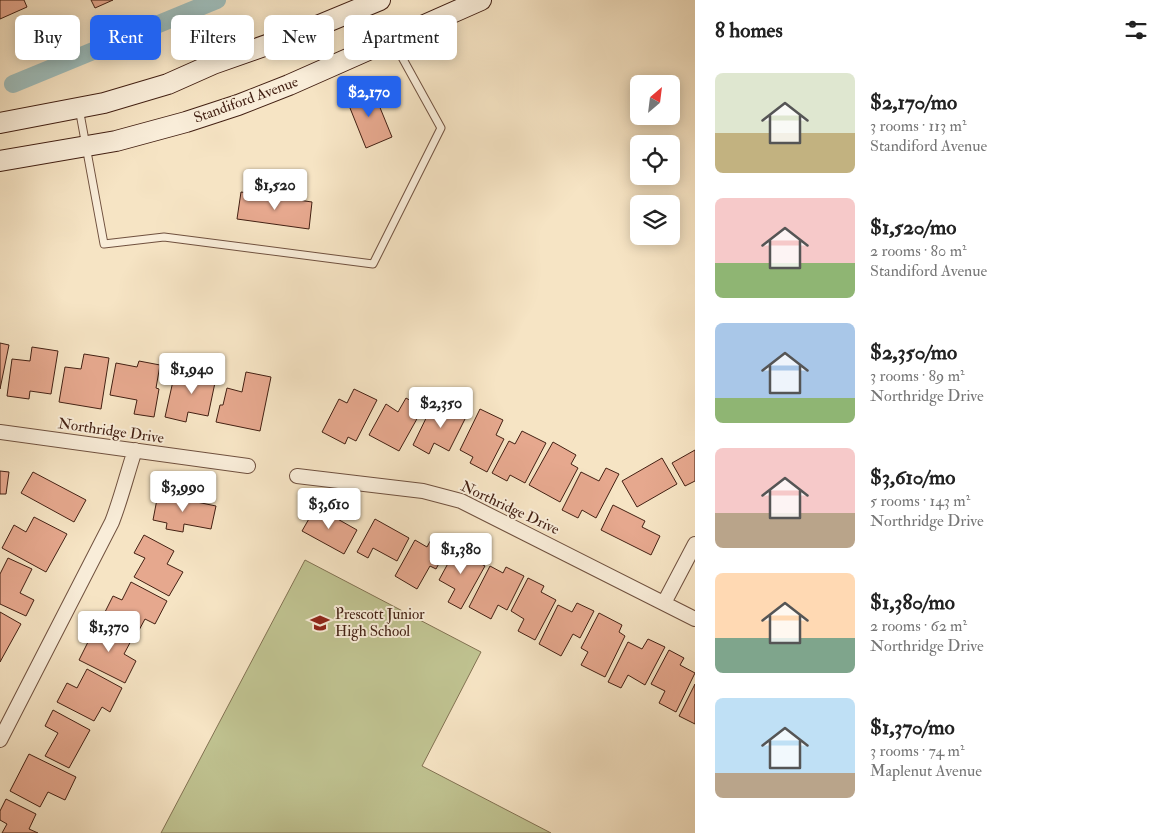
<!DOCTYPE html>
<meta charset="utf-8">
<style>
body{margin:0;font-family:"IM FELL Double Pica",serif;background:#f6f6f6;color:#222;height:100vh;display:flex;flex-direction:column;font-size:19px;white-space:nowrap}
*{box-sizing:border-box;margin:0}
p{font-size:16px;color:#767676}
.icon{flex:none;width:28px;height:28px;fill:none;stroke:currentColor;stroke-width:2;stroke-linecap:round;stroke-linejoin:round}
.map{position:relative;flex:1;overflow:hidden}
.panel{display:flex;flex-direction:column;background:#fff;width:475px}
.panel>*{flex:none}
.guide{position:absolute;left:15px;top:15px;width:475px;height:45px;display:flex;gap:10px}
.needle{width:32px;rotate:28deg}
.tools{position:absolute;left:630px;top:75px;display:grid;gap:10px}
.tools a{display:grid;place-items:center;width:50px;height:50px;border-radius:8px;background:#fff;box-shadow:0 2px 12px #0003;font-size:25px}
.price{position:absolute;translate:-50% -42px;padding:0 11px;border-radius:5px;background:#fff;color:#222;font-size:16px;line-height:32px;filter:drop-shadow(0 1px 2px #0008)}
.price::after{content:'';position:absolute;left:50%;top:30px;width:15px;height:11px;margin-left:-8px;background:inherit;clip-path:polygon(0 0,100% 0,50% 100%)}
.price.current{background:#2563eb;color:#fff}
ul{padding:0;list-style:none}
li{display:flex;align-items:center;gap:15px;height:125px;padding:0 20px}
li span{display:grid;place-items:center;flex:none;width:140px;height:100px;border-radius:8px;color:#555}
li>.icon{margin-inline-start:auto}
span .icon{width:60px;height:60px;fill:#fffc;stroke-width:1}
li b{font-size:21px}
h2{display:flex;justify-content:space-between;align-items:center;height:60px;padding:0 20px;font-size:21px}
.pill{padding:0 18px;border-radius:8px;background:#fff;box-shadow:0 2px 12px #0003;font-size:18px;line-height:45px}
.pill.current{background:#2563eb;color:#fff}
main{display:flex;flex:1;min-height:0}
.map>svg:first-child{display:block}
.green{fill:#c0c391;stroke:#827252}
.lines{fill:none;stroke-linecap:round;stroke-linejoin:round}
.canal{stroke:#9ebdbb;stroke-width:18}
.building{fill:#e6a88e;stroke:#432013}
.service-casing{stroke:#70513f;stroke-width:9}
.minor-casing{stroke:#70513f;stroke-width:16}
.secondary-casing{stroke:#432013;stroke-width:22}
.service{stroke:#f9edd9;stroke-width:7}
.minor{stroke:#f9edd9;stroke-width:14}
.secondary{stroke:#f9edd9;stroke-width:20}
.labels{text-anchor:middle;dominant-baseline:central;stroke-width:4;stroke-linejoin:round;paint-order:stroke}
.street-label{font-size:15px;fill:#432013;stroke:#f9edd9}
.poi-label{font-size:15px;fill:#432013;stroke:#f9edd9;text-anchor:start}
</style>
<main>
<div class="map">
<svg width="695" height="833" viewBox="0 0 695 833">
<rect width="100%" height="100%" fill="#f6e4c4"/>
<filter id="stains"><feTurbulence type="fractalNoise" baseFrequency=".004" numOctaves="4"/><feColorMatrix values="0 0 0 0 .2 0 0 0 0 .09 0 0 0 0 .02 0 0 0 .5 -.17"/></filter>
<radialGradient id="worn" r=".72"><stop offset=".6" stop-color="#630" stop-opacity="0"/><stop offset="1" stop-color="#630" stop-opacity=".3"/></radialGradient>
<path class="green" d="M305,560L481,652L422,766L551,833H161Z"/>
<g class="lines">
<path class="canal" d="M13,84L217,0"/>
</g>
<path class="building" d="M0,0H24L27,7L0,19Z
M91,0H113L95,8Z
M372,88L392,137L366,148L346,98Z
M241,192L312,202L309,229L237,219Z
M0,343L9,345L0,389Z
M32,347L58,351L51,394L30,391L29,399L7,396L12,359L30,361Z
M84,354L109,358L101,409L59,402L65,367L81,369Z
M139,361L160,365L156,388L159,389L154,417L134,414L137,400L110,395L116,363L137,367Z
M190,368L217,373L208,416L188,412L186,422L165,417L173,381L186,384Z
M246,372L271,377L260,431L216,422L220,405H223L227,388L242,392Z
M354,389L377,400L356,441L348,437L345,444L322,432L339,399L347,403Z
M406,398L423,408L399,451L369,435L386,404L398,412Z
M455,404L469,411L449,451L434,443L429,454L413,445L431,408L449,417Z
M480,409L503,420L496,435L504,439L487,472L470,463L473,457L460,450Z
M522,431L546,443L525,483L510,475L507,481L492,473L509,441L515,444Z
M553,442L576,455L571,464L578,468L560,502L529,485Z
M695,450V481L685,486L672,463Z
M662,458L677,484L637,507L622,481Z
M606,468L619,474L596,518L582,510L578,518L562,510L581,472L599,481Z
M0,471L9,472L6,494H0Z
M33,472L86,500L74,522L21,493Z
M158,494L216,506L211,529L184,524L183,532L166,529L167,523L153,520Z
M308,502L316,507L313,513L323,519L327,513L357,530L344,554L302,531L310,517L302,513Z
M613,505L645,521L642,527L660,536L651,555L601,530Z
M34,517L67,534L46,572L2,548L14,525L26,532Z
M375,519L409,538L397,561L373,548L368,558L357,552Z
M434,534L450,543L436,569L430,566L417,589L395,576L415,540L427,547Z
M144,535L174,551L167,564L183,572L169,596L134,577L145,558L134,553Z
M459,543L473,552L470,558L485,566L461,609L448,602L455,589L439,580Z
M8,558L32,569L20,593L34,600L26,616L0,604V574Z
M490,566L503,573L506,567L524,576L507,610L498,605L491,619L469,607Z
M528,578L544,586L541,592L556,600L535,640L518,631L524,619L511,611Z
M131,582L167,601L155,624L145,619L138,632L104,614L113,596L122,600Z
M577,603L594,611L580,638L573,634L561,656L539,644L558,605L572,612Z
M0,612L21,624L0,662Z
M599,613L622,625L619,632L625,636L605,677L581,665L588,652L581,648Z
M98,622L132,639L124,654L136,661L125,683L79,660Z
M648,639L665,647L645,685L628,675L621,688L608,682L628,642L642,649Z
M669,650L684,658L680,665L695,673L676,712L659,703L665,691L651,684Z
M87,669L122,688L110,712L102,707L94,721L57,702L67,683L77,688Z
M695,684V724L679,716Z
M53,710L90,730L69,768L45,756L58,733L45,726Z
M29,754L76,777L65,800L48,792L40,807L10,791Z
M6,799L36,814L29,829L38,833H2L7,824L0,820V811Z"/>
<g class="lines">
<g class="service-casing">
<path id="service" d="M79,108L104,244L164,237L373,264L441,128L393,41"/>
</g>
<g class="minor-casing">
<path id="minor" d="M0,432L248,466
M297,476L423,491L461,501L695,619
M664,603L695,544
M0,740L112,522C121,499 127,474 135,450"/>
</g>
<g class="secondary-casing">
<path id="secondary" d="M0,123L104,103L168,84L213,64L298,34L380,0
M0,161L116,141L186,122L238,105L289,85L481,0"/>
</g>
<use href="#service" class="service"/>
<use href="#minor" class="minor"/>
<use href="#secondary" class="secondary"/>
</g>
<defs>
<g id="school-bare" transform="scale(1.5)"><path d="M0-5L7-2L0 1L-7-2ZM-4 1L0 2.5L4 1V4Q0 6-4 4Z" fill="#8f2418" stroke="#f9edd9" stroke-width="2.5" paint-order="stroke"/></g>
</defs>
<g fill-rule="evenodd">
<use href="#school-bare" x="320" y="623"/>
</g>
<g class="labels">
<g class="street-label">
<text transform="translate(246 100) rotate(-20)">Standiford Avenue</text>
<text transform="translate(111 431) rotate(8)">Northridge Drive</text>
<text transform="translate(510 508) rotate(25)">Northridge Drive</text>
</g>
<g class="poi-label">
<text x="335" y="614">Prescott Junior<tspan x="335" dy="17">High School</tspan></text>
</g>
</g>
<rect width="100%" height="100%" filter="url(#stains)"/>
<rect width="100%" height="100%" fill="url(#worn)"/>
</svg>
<div class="tools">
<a><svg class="needle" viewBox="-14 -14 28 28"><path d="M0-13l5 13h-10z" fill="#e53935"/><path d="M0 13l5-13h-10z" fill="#767676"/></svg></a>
<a><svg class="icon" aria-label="locate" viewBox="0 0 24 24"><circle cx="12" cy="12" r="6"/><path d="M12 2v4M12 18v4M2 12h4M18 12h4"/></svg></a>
<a><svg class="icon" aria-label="layers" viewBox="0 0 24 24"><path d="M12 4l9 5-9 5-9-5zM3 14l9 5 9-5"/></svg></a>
</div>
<b class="price current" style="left:369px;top:118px">$2,170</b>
<b class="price" style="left:275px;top:211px">$1,520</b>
<b class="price" style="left:192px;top:395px">$1,940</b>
<b class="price" style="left:441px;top:429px">$2,350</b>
<b class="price" style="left:183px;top:513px">$3,990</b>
<b class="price" style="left:329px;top:530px">$3,610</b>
<b class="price" style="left:461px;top:575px">$1,380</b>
<b class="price" style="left:109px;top:653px">$1,370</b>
<div class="guide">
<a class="pill">Buy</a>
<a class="pill current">Rent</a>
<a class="pill">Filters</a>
<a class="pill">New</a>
<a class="pill">Apartment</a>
</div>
</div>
<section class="panel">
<h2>8 homes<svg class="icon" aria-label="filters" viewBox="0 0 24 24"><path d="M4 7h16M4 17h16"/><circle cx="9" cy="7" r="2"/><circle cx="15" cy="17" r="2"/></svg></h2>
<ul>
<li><span style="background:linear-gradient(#dfe7d0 60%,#c2b280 0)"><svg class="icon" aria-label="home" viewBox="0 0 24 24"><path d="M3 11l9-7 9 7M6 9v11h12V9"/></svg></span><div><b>$2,170/mo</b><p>3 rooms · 113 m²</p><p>Standiford Avenue</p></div></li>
<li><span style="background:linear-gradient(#f6c9c9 65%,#8fb573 0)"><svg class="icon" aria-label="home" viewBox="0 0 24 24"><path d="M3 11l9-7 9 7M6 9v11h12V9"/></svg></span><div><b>$1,520/mo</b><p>2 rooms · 80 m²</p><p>Standiford Avenue</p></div></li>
<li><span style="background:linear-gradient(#a9c7e8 75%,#8fb573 0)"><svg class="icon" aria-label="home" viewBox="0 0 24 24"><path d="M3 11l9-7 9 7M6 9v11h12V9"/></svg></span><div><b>$2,350/mo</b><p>3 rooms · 89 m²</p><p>Northridge Drive</p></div></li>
<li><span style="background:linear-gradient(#f6c9c9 65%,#b9a48a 0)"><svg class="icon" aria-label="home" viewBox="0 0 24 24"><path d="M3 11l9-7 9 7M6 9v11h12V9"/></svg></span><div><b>$3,610/mo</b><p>5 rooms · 143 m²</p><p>Northridge Drive</p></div></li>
<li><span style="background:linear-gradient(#ffd9b3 65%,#7fa58c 0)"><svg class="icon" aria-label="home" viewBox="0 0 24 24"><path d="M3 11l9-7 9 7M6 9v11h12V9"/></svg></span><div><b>$1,380/mo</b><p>2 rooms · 62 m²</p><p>Northridge Drive</p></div></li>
<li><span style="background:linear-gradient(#bfe0f5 75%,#b9a48a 0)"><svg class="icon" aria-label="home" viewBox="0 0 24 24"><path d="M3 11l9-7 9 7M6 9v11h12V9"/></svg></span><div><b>$1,370/mo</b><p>3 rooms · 74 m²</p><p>Maplenut Avenue</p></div></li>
</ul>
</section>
</main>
